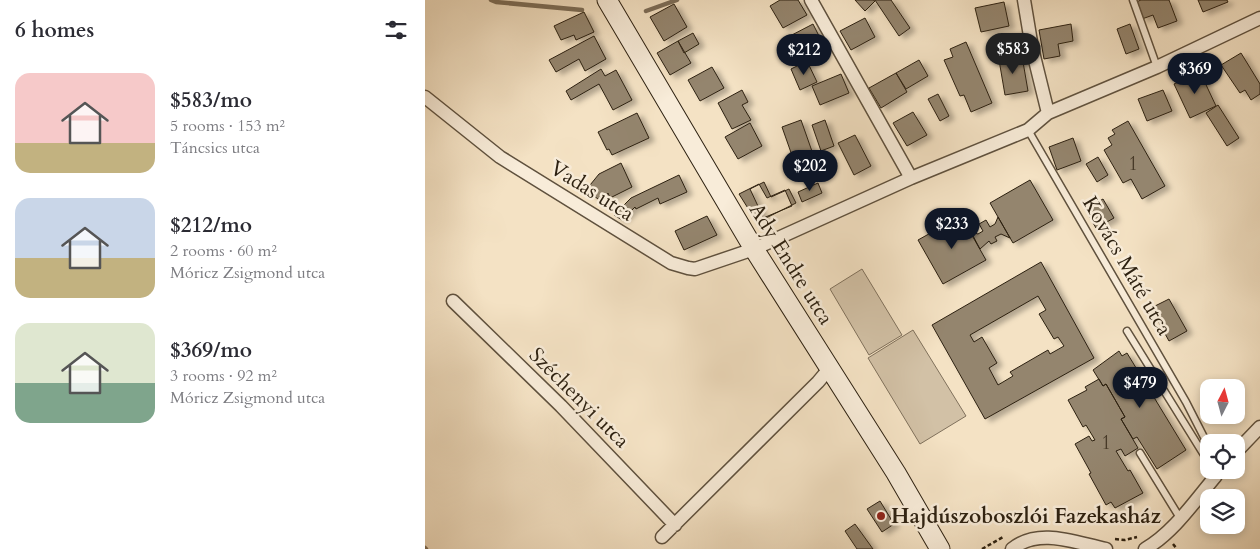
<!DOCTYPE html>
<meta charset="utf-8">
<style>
body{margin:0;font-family:Cardo,serif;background:#f7f7f7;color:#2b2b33;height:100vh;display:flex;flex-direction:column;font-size:19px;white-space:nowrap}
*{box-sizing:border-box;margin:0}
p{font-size:16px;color:#7c7c81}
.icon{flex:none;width:28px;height:28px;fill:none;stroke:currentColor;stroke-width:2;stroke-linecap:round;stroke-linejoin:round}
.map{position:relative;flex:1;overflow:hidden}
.side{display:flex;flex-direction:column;background:#fff;width:425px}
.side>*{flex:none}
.needle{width:32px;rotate:6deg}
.tools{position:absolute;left:775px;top:379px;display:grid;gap:10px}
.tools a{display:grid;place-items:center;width:45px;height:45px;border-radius:10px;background:#fff;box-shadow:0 2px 8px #0003;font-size:25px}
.price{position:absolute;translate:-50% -42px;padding:0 11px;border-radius:18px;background:#111827;color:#fff;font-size:16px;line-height:32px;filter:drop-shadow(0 1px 2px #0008)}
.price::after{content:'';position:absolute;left:50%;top:30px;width:15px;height:11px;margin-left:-8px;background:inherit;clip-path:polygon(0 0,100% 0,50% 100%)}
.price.selected{background:#222;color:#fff}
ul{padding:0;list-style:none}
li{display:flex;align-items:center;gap:15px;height:125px;padding:0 15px}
li span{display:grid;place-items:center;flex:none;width:140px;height:100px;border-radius:15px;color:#555}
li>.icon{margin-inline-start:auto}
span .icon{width:60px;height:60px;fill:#fffc;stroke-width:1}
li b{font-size:21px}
h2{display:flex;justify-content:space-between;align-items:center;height:60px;padding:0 15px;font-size:21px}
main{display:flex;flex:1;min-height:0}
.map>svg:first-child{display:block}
.green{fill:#d2c1a6;stroke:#80715c}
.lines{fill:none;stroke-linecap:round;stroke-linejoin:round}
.stream{stroke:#7c6d58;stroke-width:4.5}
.building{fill:#94856e;stroke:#2d2111;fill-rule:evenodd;filter:url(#shadow)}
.service-casing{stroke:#5f513e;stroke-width:9}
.minor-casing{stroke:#5f513e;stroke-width:15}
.secondary-casing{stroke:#2d2111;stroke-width:21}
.path{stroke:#2d2111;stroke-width:2.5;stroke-dasharray:4 2.5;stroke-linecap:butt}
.service{stroke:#f8ecd9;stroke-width:6}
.minor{stroke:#f8ecd9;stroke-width:12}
.secondary{stroke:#f8ecd9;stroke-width:19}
.poi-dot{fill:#8f2418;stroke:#f8ecd9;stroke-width:2}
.labels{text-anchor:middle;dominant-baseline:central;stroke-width:5;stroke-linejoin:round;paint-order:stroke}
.number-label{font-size:19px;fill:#473a28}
.street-label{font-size:21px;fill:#2d2111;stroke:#f8ecd9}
.poi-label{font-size:21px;font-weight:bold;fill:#2d2111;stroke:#f8ecd9;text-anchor:start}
</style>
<main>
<section class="side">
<h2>6 homes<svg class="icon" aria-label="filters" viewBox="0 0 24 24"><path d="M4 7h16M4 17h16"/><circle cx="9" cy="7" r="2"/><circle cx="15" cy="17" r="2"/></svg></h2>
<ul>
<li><span style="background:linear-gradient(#f6c9c9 70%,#c2b280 0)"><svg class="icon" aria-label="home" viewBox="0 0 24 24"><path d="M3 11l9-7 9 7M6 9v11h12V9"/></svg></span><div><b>$583/mo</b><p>5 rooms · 153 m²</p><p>Táncsics utca</p></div></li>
<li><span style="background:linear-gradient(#c9d6e8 60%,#c2b280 0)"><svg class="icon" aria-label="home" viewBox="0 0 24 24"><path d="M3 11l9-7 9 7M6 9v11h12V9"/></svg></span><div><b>$212/mo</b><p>2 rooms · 60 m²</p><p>Móricz Zsigmond utca</p></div></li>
<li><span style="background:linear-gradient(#dfe7d0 60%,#7fa58c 0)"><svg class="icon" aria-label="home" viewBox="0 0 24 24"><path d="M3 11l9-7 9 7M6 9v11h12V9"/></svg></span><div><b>$369/mo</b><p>3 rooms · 92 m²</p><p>Móricz Zsigmond utca</p></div></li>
</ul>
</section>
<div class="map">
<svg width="835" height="549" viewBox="0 0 835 549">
<defs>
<filter id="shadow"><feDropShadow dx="5.5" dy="3" stdDeviation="2.5" flood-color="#0004"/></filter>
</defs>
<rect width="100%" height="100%" fill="#f4e2c4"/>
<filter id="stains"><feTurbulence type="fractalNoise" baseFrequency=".004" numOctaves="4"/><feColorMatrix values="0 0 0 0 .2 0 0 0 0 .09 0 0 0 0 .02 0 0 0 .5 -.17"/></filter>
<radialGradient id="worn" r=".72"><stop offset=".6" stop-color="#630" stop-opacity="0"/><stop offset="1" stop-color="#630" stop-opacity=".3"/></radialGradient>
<path class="green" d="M437,269L477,335L444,355L405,289Z
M488,330L541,416L495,444L443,358Z"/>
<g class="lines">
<path class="stream" d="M66,0L71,2L157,10
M221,11L252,0
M0,548L1,549"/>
</g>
<path class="building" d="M355,0H373L382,15L358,28L345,6Z
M430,0H448L450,1L440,11Z
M450,0H466L485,28L474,36Z
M716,0H744L752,21L733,28L728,15L717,19L711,2Z
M773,0H802L803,2L778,12Z
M579,2L584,26L556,32L550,8Z
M249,4L262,27L239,41L225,17Z
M159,12L169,32L151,40L149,35L136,40L129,26Z
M440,18L450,37L426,50L415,31Z
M388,24L398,44L373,57L363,37Z
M646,24L648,41L633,44L635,56L619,59L614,30Z
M705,24L714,49L701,54L692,29Z
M268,33L274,44L259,53L253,41Z
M169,36L181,59L160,71L154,59L131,72L124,60Z
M253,41L266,63L245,75L232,53Z
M541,42L567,103L546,112L539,95L535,96L519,60L528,57L525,49Z
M816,53L835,84V94L826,100L820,90L815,93L796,65Z
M597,56L603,91L580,95L574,60Z
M494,60L503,76L481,89L471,73Z
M382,61L392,82L375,90L366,69Z
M287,67L299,88L275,101L263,80Z
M176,69L180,76L191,70L207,100L188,110L174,84L146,100L141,91Z
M775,72L791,106L765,118L749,84Z
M471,73L482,92L456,108L444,88Z
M416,74L424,93L395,105L387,86Z
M317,90L323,102L317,105L326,120L307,129L293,103Z
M738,90L747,111L722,121L713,99Z
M513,94L524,116L515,121L503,99Z
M793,105L814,138L802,146L781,113Z
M488,112L502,135L482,146L468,123Z
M212,113L224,138L187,155L184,149L182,150L173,132Z
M376,120L389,157L370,164L357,127Z
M400,120L409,146L396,151L387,125Z
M703,121L740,186L717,199L706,179L698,183L679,150L687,145L683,138L690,134L687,130Z
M325,123L337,146L313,159L300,137Z
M430,135L446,166L429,175L413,143Z
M648,138L656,161L632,170L624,147Z
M673,157L683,175L672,182L661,164Z
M196,163L207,187L185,198L183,193L177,202L161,190L174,174Z
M254,175L262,192L235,204L233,198L211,209L210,207L197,220L189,215L206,198Z
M605,180L628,220L588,243L565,203Z
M339,182L346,197L364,189L371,203L339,219L325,189Z
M393,183L397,193L377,202L373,192Z
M334,184L342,198L360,190L367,206L331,221L314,194Z
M678,199L689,218L671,228L660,209Z
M282,216L292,235L259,250L250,231Z
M536,216L561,260L518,284L493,240Z
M573,217L585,238L576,234L570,237L572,241L566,244L564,241L555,249L546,232L553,234L558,231L554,224L561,220L565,227L570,224Z
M616,262L669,358L560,419L507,325ZM613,296L621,310L614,314L629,339L633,337L639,346L625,354L623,350L585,372L588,376L573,385L564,368L572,363L557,337L549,342L545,335Z
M744,299L762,331L744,341L726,308Z
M694,351L697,356L702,353L761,450L732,469L712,437L708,439L696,419L700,417L681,384L678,386L668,370Z
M674,379L678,386L681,384L700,417L696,419L713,448L700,456L696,449L691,451L703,471L705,470L718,493L690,508L686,502L681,505L664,474L666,473L650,444L664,436L667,441L670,440L661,425L658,427L643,400L662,390L660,387Z
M455,501L469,524L457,532L442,509Z
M430,524L448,549H432L420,531Z"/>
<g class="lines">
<g class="service-casing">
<path id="service" d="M708,0L732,67
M603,130L761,402L784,447
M702,331L784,463
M715,453L755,518"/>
</g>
<g class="minor-casing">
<path id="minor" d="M386,0L486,178
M599,0L607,48L623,113
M0,97L75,157L246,263L263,268L270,269L329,249L486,178L603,130L623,113L732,67L835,18
M28,301L136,406L250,525
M811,452L835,427
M237,537L393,382L404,369
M587,549C614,527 651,543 681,549
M720,549C748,533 769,502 790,477L794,470"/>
</g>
<g class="secondary-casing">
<path id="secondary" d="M182,0L329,249L471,473L515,549"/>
</g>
<path class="path" d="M690,539L700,540L712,537
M748,544L752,549
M557,549L578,537"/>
<use href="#service" class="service"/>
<use href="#minor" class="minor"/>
<use href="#secondary" class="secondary"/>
</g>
<circle class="poi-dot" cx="456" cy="516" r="5"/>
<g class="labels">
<g class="number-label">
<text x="708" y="164">1</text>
<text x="681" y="443">1</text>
</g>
<g class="street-label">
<text transform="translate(167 191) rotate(32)">Vadas utca</text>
<text transform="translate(366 264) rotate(58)">Ady Endre utca</text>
<text transform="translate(702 266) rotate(60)">Kovács Máté utca</text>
<text transform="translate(154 398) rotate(45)">Széchenyi utca</text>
</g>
<g class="poi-label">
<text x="466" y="516">Hajdúszoboszlói Fazekasház</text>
</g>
</g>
<rect width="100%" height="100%" filter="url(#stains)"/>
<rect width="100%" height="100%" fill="url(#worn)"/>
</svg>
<div class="tools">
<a><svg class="needle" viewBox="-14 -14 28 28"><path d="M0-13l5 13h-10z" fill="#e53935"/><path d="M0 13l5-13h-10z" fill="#7c7c81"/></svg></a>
<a><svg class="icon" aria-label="locate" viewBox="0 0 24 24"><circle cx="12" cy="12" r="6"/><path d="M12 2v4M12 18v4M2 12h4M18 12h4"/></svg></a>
<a><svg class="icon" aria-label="layers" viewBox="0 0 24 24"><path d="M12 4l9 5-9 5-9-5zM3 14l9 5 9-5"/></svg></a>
</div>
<b class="price selected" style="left:588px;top:75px">$583</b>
<b class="price" style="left:379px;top:76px">$212</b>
<b class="price" style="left:770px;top:95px">$369</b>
<b class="price" style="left:385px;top:192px">$202</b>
<b class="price" style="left:527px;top:250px">$233</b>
<b class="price" style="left:715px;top:409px">$479</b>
</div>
</main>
